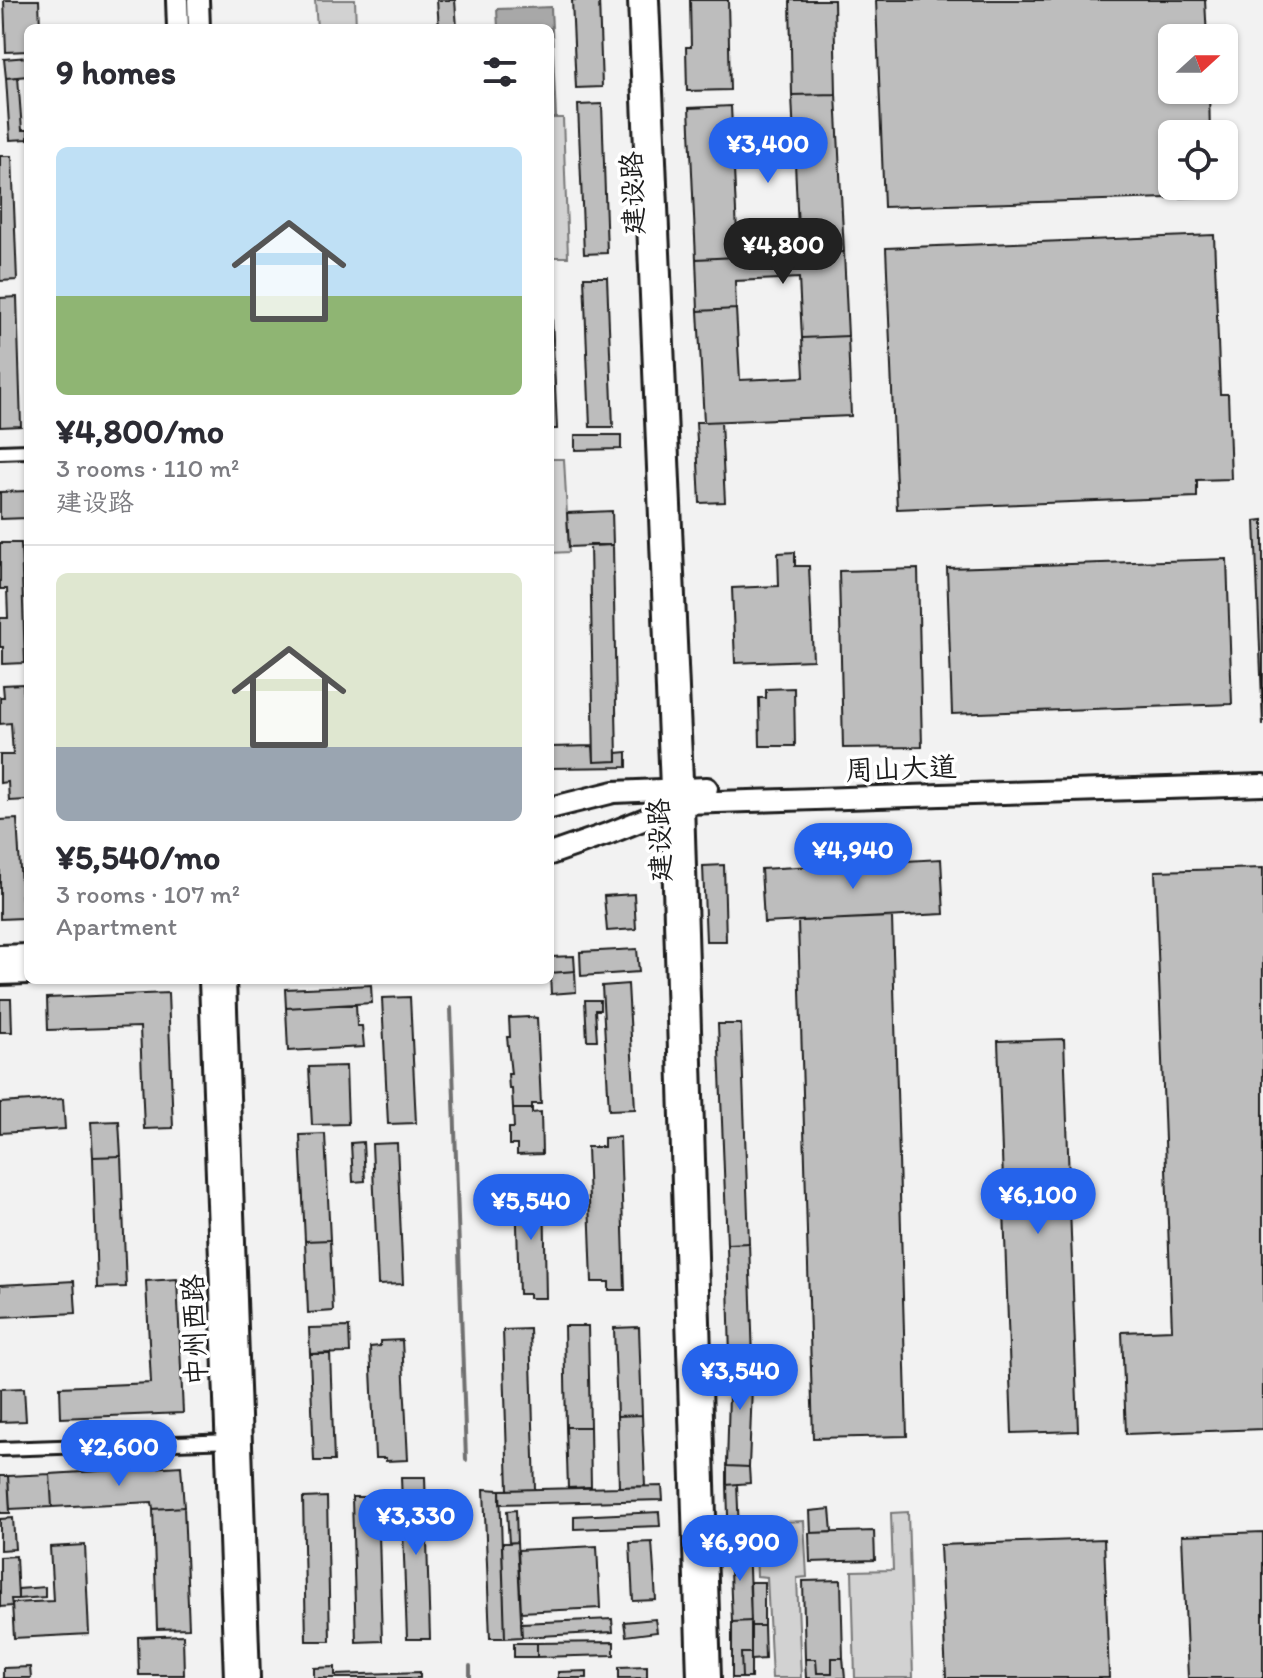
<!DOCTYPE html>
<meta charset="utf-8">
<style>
body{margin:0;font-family:Itim,"LXGW WenKai TC",sans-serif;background:#f7f7f7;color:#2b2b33;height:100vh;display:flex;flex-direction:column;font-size:30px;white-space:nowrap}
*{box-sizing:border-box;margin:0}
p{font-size:26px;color:#7c7c81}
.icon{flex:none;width:44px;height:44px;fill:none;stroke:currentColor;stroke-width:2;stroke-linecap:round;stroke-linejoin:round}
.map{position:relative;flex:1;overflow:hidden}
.panel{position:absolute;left:24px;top:24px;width:530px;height:960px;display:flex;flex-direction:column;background:#fff;border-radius:12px;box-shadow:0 2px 6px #0004}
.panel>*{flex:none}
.needle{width:52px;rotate:69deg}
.tools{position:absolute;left:1158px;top:24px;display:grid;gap:16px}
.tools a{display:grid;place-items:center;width:80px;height:80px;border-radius:12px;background:#fff;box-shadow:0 2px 6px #0004;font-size:40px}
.price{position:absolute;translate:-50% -68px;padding:0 18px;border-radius:28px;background:#2563eb;color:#fff;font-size:26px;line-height:52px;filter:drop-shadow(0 2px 4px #0008)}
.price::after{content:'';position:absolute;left:50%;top:48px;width:24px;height:18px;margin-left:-12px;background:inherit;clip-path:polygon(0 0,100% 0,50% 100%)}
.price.active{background:#222;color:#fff}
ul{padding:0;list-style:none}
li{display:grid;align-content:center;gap:16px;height:424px;padding:0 32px}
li+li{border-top:2px solid #e1e1e2}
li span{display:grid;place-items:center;height:248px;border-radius:12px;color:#555}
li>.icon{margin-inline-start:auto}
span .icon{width:144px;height:144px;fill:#fffc;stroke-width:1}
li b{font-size:34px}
h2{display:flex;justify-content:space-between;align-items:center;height:96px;padding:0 32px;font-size:34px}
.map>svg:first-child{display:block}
.green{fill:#d2d2d2;stroke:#777;stroke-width:2}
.water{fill:#a8a8a8;stroke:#707070;stroke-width:2}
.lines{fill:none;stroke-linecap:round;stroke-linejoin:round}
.stream{stroke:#707070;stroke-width:4}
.building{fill:#bdbdbd;stroke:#1c1c1c;stroke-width:2}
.minor-casing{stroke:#1c1c1c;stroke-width:18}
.tertiary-casing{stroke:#1c1c1c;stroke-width:22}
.primary-casing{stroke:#1c1c1c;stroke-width:26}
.minor{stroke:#fff;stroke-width:12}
.tertiary{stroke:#fff;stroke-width:16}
.primary{stroke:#fff;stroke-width:20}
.labels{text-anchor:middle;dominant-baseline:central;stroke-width:7;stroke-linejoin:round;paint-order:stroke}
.street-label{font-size:28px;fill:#1c1c1c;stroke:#fff}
</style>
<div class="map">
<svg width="1263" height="1678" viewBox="0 0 1263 1678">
<rect width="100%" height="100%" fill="#f2f2f2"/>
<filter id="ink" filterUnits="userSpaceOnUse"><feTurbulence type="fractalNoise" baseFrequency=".0125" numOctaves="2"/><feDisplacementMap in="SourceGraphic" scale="16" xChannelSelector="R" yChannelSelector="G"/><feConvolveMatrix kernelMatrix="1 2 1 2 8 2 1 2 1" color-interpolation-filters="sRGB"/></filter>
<g filter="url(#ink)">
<path class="green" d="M315,0H355L356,28H317Z
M550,118H563L568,257H550Z
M550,459H564L569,552L550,553Z
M908,1512L913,1678H855L852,1571L893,1570L891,1513Z
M804,1521L807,1577L797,1578L801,1678H772L767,1577L757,1576L755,1523Z"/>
<path class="water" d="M551,7L556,118H550V28H498L497,9Z"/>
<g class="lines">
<path class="stream" d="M451,1008L466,1460
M470,1666V1678"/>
</g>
<path class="building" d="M4,0H39L40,28H28V51L6,52Z
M437,0H455L457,28H439Z
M572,0H599L602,87L576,88Z
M690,0H728L730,90L687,91L686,47H691Z
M790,0H834L836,94L792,95Z
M876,0H1205L1207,38H1172V90H1209L1210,134H1172V186H1198L1199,197L884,207Z
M439,23V28H362V25Z
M28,57V76L6,78L4,59Z
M18,77L22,130H28V139L10,140L6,78Z
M836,94L844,252L696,259L689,108L731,106L737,233L798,230L792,95Z
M602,104L607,253L584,254L578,105Z
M0,156H12L17,280L0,281Z
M1214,235L1220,394H1228L1231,479L1197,480V497L897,509L886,248Z
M844,252L848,336L802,338L799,278L735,281L736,309L698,311L696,259Z
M550,272L557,429H550Z
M584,277H607L613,427H590Z
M17,297L21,426L0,427V298Z
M736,309L740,380L804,377L802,338L848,336L851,416L704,422L698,311Z
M696,422H721L725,502L700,503Z
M575,435H621V449L575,450Z
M28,491V518L0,519V492Z
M612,511L613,545L569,547L567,513Z
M1263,520V726L1255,521Z
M0,543H21L25,663L3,664V647H0V618H8L7,589H0Z
M590,545H613L617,761L594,762Z
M795,552V566H809L813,660L735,663L732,588L779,586L778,553Z
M1227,559L1232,704L952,714L947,568Z
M918,569L922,747L843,748L839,571Z
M23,684L28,800L9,801L8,782L0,783V755H13L11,723L0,724V697H4L3,685Z
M794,688L795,746H760L759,698H766V689Z
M593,746L594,762L617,761V753L627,752V767L550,768V747Z
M17,819L23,918L0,919V820Z
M941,859L944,914L764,923L761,869Z
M724,865L726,941H706L703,866Z
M1263,868V1429L1126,1434L1122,1332L1172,1330L1155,871Z
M634,894L636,929L607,931L604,896Z
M892,917L907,1436L813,1438L798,921Z
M637,949L639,972L581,976L580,952Z
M574,956L575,971L550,973V957Z
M575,971L576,992L551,994L550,973Z
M628,984L635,1109L609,1110L602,986Z
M371,985L372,1003L286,1008L285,989Z
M168,993L173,1128L144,1129L140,1027L48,1030L47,998Z
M410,997L416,1123L388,1124L382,998Z
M0,999H11L12,1032H0Z
M585,1000H600V1010H595L597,1040H587Z
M356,1004L357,1026H362L364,1047L288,1051L286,1008Z
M529,1017L537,1018L541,1104H532V1109H513L512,1089H509L508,1074H511L507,1037H510L509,1018Z
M718,1024H741L749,1243L727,1244Z
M1064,1039L1078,1431L1012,1433L998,1041Z
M346,1066L348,1124L312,1125L309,1067Z
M63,1099L65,1129L0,1133V1103Z
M513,1109H532V1113L541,1112L542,1154L517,1155V1145H509V1128H514Z
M119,1121L121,1156L93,1157L91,1122Z
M325,1134L330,1240L305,1241L300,1135Z
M620,1137L625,1290H609V1282H592L587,1147H604V1138Z
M363,1142L365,1181L353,1182L351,1143Z
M397,1143L403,1284L378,1285L372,1144Z
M121,1156L126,1287L97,1288L93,1157Z
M526,1187H544L546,1298H529V1294H519L516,1191H526Z
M330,1240L333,1311L308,1313L305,1241Z
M749,1243L753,1359L730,1358L727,1244Z
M177,1279L183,1413L61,1418L60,1387L151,1383L146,1281Z
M74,1281L76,1313L0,1317V1285Z
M564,1326H588L590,1427H566Z
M349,1327L350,1353L310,1354L309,1328Z
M639,1327L642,1415L617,1416L614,1328Z
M530,1329L535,1489L508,1490L503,1330Z
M402,1340L408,1460L386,1461V1458H375L370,1347L380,1346V1341Z
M330,1353L334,1461H314L310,1354Z
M730,1358L753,1359L749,1467L727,1466Z
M24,1388L26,1421L0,1422V1389Z
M642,1415L645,1486L619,1487L617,1416Z
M566,1427H590L591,1487L568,1488Z
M181,1466L184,1507L153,1509L152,1502L52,1507L50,1474Z
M727,1466L749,1467L750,1483L727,1485Z
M50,1474L52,1507L10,1509L8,1476Z
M0,1476H8L10,1513H0Z
M401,1477H425L430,1639H407Z
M737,1484L739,1532L747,1531L748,1544L729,1545L727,1485Z
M662,1486L663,1500L500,1504V1490Z
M484,1489L500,1490L505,1638H490Z
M327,1497L330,1641H306L303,1498Z
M352,1497H378L382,1641L356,1642Z
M184,1507L189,1628L157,1629L153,1509Z
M830,1509L832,1532L811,1533L810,1511Z
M516,1510L517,1542L509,1543L507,1511Z
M659,1512L660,1526L574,1529V1516Z
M13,1518L15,1549L0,1550V1519Z
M874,1531L875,1560L810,1562L809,1533Z
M1263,1532V1678H1188L1182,1535Z
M1104,1539L1109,1678H946L940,1545Z
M517,1542L522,1637L505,1638L502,1543Z
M652,1542L656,1600L633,1601L630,1543Z
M748,1544L751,1621L732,1622L729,1545Z
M85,1545L89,1634L14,1638L12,1603L53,1601L50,1547Z
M597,1546L600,1608L521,1612L518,1550Z
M16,1556L18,1599H11L12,1606L0,1607V1557Z
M841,1580L843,1658H832V1673H817L816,1659H805L803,1581Z
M750,1582H764V1626H751Z
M45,1587V1597L18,1599V1589Z
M612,1619L613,1632L522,1637L521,1623Z
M655,1619L657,1632L626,1636L624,1622Z
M751,1621V1653H741L742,1678H732V1622Z
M751,1626H764L765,1659L751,1660Z
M183,1635L184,1675H139L138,1637Z
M614,1642V1655L537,1657V1643Z
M514,1643H537V1657H514Z
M741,1653H751V1678H742Z
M832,1658H843L845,1678H806L805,1659H816L817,1673H832Z
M647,1666V1678H619V1667Z
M30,1667L31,1678H3V1668Z
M335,1667V1675L420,1672V1678H314V1668Z
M587,1671V1678H558V1672Z"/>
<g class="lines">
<g class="minor-casing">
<path id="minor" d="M0,452L28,451
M0,1449L233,1441"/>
</g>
<g class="tertiary-casing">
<path id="tertiary" d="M637,0L669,788L696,1678
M650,0L685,803L712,1678"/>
</g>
<g class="primary-casing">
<path id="primary" d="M177,0L178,28
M198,0L199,28
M550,808L614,792L707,788
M550,854L610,833L685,803L1263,785
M0,956L28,955
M0,974L28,973
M210,980L235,1678
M225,980L249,1678"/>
</g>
<use href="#minor" class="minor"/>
<use href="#tertiary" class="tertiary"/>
<use href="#primary" class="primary"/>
</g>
</g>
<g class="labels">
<g class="street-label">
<text transform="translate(632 193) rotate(-92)">建设路</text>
<text transform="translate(901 768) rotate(-2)">周山大道</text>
<text transform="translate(659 840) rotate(-92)">建设路</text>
<text transform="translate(194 1330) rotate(-92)">中州西路</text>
</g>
</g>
</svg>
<div class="tools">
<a><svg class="needle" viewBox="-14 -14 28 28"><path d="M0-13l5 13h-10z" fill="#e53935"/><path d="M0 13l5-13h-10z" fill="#7c7c81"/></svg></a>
<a><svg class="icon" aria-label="locate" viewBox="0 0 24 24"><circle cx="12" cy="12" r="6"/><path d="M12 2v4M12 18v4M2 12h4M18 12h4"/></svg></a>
</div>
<b class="price" style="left:768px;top:185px">¥3,400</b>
<b class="price active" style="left:783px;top:286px">¥4,800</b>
<b class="price" style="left:853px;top:891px">¥4,940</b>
<b class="price" style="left:1038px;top:1236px">¥6,100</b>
<b class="price" style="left:531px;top:1242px">¥5,540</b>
<b class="price" style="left:740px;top:1412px">¥3,540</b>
<b class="price" style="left:119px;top:1488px">¥2,600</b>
<b class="price" style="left:416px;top:1557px">¥3,330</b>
<b class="price" style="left:740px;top:1583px">¥6,900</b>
<section class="panel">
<h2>9 homes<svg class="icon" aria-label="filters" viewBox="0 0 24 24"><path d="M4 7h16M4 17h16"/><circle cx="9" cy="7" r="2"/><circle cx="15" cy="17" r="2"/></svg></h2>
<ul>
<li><span style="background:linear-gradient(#bfe0f5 60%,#8fb573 0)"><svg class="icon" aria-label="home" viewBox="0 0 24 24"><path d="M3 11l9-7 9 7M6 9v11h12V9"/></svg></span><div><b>¥4,800/mo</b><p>3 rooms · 110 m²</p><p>建设路</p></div></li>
<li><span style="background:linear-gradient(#dfe7d0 70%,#9aa5b1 0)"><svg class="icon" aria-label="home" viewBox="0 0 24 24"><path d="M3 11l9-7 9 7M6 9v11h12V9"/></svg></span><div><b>¥5,540/mo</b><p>3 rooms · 107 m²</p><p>Apartment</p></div></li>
</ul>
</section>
</div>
